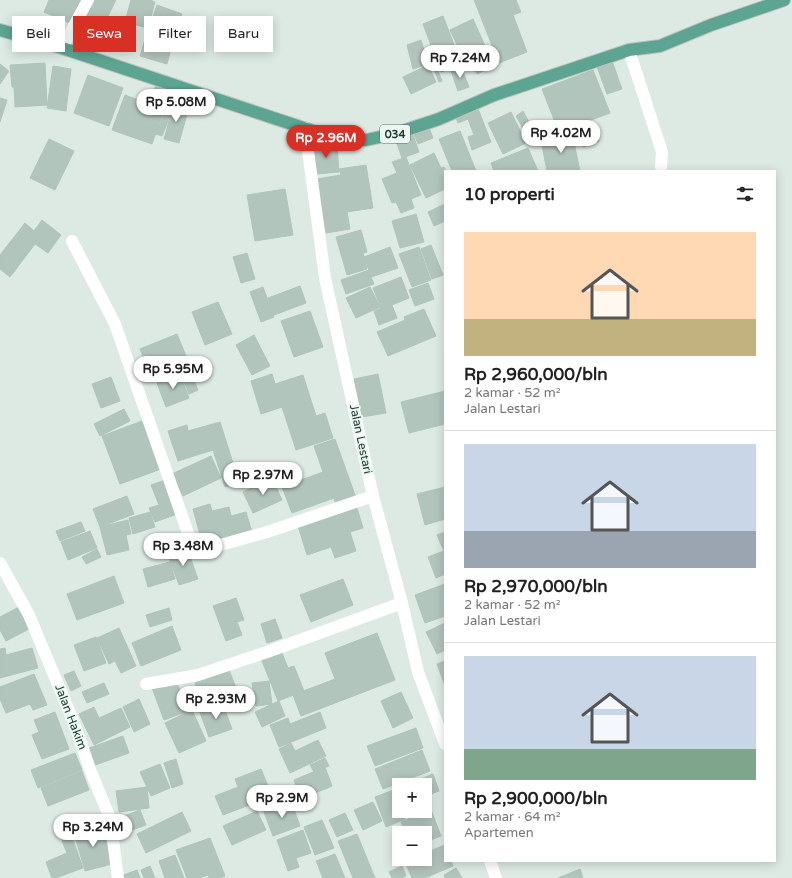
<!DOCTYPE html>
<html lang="id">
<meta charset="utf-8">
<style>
body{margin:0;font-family:"Varela Round",sans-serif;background:#f2f2f2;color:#222;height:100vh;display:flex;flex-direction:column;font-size:15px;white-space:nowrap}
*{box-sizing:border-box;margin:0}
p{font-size:13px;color:#767676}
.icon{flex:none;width:22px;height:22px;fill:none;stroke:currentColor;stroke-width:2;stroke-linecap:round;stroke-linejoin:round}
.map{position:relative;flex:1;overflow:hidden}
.panel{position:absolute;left:444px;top:170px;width:332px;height:692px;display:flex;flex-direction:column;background:#fff;border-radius:0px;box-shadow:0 2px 10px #0003}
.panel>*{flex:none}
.banner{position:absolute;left:12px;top:16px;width:372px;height:36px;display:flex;gap:8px}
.buttons{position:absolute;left:392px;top:778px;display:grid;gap:8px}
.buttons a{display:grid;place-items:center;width:40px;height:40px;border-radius:0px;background:#fff;box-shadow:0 2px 10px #0003;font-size:20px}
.price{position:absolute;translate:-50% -34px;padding:0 9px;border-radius:14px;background:#fff;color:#222;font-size:13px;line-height:26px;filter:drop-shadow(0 1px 2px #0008)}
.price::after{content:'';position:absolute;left:50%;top:24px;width:12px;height:9px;margin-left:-6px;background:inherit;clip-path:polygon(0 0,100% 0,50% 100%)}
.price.active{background:#d93025;color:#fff}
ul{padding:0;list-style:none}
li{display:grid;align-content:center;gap:8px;height:212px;padding:0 20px}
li+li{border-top:1px solid #e0e0e0}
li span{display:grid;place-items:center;height:124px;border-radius:0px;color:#555}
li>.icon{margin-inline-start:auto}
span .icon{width:72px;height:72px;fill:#fffc;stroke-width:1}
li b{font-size:17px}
h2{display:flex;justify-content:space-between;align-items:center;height:48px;padding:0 20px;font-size:17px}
.tag{padding:0 14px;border-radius:0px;background:#fff;box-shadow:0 2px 10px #0003;font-size:14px;line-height:36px}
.tag.active{background:#d93025;color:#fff}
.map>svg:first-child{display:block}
.building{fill:#b2c5bd;stroke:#afc4bb}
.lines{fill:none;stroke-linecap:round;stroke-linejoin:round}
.major-casing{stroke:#bbc4c2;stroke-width:14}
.minor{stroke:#fff;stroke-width:12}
.major{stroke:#5da492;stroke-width:12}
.labels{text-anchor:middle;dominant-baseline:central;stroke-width:4;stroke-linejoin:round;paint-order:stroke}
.shield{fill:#edf7f2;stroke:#5b736c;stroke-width:1}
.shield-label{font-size:11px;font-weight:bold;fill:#1d3b33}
.street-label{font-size:12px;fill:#1d3b33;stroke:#edf7f2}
</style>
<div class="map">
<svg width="792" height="878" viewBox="0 0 792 878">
<rect width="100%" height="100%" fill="#ddeae4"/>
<path class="building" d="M49,0H82L72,24L44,12Z
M91,0H116L96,40L76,30Z
M131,0H150L155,2L148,28L125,22Z
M474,0H516L521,12L513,15L527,52L499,63Z
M157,5L182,14L173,40L148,31Z
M443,16L462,65L441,72L423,24Z
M473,19L494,66L477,74L465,49L460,51L450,30Z
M147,33L173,41L167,64L140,56Z
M421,40L428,64L413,69L407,45Z
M433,58L442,81L439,82L430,59Z
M611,58L622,89L607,94L596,64Z
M45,63L47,105L15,107L14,87H12L10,65Z
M0,64L9,71L0,84Z
M428,65L436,82L411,94L403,77Z
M53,66L71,69L66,111L47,108Z
M461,67L469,87L458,91L451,71Z
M593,70L610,113L591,120L599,141L583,147L573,121L557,127L542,89Z
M88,75L123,88L109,126L74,113Z
M157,82L172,87L152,144L112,130L125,95L149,104Z
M0,98L7,100L0,122Z
M174,103L189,107L179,143L164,139Z
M477,106L491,142L472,150L468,137L474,135L468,119L458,123L455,115Z
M166,109L172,111L162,136L156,134Z
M523,111L532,128L525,132L516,116Z
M511,112L526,143L503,154L488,123Z
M429,128L433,138L418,144L414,134Z
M460,131L476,171H452L439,139Z
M572,133L580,171H547L541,140Z
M413,135L419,152L402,158L396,141Z
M49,139L74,151L55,190L30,178Z
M337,145L339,172L316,174L313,147Z
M528,148L538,171H494L491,163Z
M434,153L441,168L444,167L446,171H445V189L426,198L410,165Z
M406,157L421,195L411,199L414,208L401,213L396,202L392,203L382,179L397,173L392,162Z
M366,165L373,208L347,212L350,229L326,233L317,179L341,175L339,169Z
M285,189L293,235L255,241L247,195Z
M445,204V221L434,226L428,212Z
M416,214L424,242L400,248L392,221Z
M42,220L61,235L48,253L35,244L10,277L0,269V255L25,223L34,231Z
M361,230L367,252L363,253L367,269L347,275L336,237Z
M431,245L443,275L432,279L421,249Z
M390,247L398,268L371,277L374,284L346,294L341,280L369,270L364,257Z
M419,247L431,280L412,287L399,254Z
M247,253L255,279L241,283L233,257Z
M401,277L409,298L392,305L397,318L379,325L374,311L381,308L373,288Z
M428,283L434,299L415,306L409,290Z
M300,286L306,303L274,315L268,298Z
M263,287L274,317L261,322L250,292Z
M370,287L380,307L356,318L346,298Z
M218,302L232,334L205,345L192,312Z
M424,309L436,336L388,356L377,332L405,320L404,317Z
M310,311L323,347L294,357L281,321Z
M177,334L186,356L149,371L140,349Z
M254,335L270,366L252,375L236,345Z
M189,369L198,390L189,394L180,372Z
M180,374L189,398L166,407L157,383Z
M272,374L275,384L303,375L316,416L325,413L333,438L296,450L282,407L261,414L251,381Z
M378,374L386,413L362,417L354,379Z
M111,377L120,401L101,408L92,384Z
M445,391V424L409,433L401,402Z
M124,409L130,421L100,436L94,424Z
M142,421L161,469L120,484L102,436Z
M220,422L239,482L225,487L213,450L178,461L168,431L187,425L188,431Z
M335,439L356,498L336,505L334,498L292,513L282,487L323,472L314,446Z
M211,456L221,478L183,496L172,474Z
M272,478L282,500L253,513L243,492Z
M168,479L180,513L155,522L149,508L159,505L151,485Z
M445,487V519L425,525L417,494Z
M127,496L134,514L100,527L93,509Z
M210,504L212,511L229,507L231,516L246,512L252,532L203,546L193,509Z
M357,508L363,528L350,532L356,551L335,558L331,547L307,555L298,526Z
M150,512L155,527L133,534L129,518Z
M128,520L131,534L126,535L129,550L107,555L100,527Z
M81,522L85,531L60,541L56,531Z
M90,531L97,548L68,560L61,542Z
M445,532V574L436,578L428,557L444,551L437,535Z
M187,548L198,579L179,585L168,555Z
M97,549L101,557L86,564L82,557Z
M170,562L175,579L148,587L143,569Z
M114,576L124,603L77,620L67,594Z
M343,579L353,605L311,622L300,595Z
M445,584V616L425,623L415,595Z
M236,598L244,620L237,622L242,635L226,641L213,606Z
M21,606L31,628L6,641L0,630V617Z
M169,608L172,620L150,627L146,615Z
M275,619L282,638L267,643L261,624Z
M445,623V650L437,654L426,632Z
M172,626L181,650L141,666L132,643Z
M119,628L136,666L121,673L115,661L109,664L97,638Z
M377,633L395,680L301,716L293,695L335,679L325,653Z
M96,637L106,663L84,671L74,645Z
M5,648L6,655L32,648L38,668L0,678V649Z
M280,648L288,668L294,666L304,691L278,701L260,656Z
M445,661V686L437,664Z
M229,670L237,690L203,703L195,683Z
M74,671L81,686L71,691L64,675Z
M34,674L47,705L33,710L30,704L6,713L0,699V687Z
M176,680L182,696L188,693L194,709L164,720L152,688Z
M269,681L272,704L256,706L252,683Z
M104,683L109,694L87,703L82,692Z
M401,692L413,718L393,728L381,701Z
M139,699L150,724L134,732L123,707Z
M279,701L285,716L262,727L255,712Z
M222,702L232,729L209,737L199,710Z
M94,707L99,718L121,708L130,727L94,745L79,714Z
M192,710L206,741L179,753L165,723Z
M55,712L69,749L42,759L32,735L39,732L34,720Z
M320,712L326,728L279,747L270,725L288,718L290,724Z
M416,728L423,748L375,766L367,746Z
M123,736L129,753L95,765L89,748Z
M318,740L326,756L290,773L279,749L291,743L295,751Z
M422,750L430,771L383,789L375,769Z
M75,753L82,770L38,788L31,770Z
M325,758L329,766L314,772L310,765Z
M176,759L183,784L172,788L164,763Z
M160,764L170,788L151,796L140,772Z
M325,767L332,786L301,799L294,780Z
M261,769L268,786L257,791L260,801L223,815L215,796L238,787L235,779Z
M82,771L89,790L48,806L41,788Z
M433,774L439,791L425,796V785H406Z
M147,787L149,808L119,812L116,791Z
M399,788V811H402L405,819L386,827L375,797Z
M291,801L300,826L273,836L264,812Z
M373,802L382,821L363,830L354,810Z
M140,810L146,825L124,833L119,818Z
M431,810L441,836L425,842V833H405L401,822Z
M257,811L266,830L232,845L223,826Z
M182,812L191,831L146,853L137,834Z
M345,813L353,830L337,837L329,820Z
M322,820L334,848L315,855L304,827Z
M102,825L112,864L85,871L74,833Z
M303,830L311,853L296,858L299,867L288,871L277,840Z
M357,834L375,878H353L338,841Z
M72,837L83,868L56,878H52L46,862L67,853L62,841Z
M210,838L225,876L220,878H209L208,875L199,878H187L176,850Z
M445,845V861H451L453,866L425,878H412L405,862L412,859H425V853Z
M335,854L345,878H323L316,861Z
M175,855L184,878H165L159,861Z
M150,866L155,878H144L141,870Z
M402,866L406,876L401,878H392L389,872Z
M456,868L462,878H445L444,875Z
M580,869L583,878H558Z
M137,870L140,878H122L121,876Z"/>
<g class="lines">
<g class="major-casing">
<path id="major" d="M0,30L62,48L340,140H366L394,134L439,119L494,95L629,50L660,46L711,25L784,0"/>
</g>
<path class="minor" d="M62,48L88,0
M629,50L662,152L661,167
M305,128L325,278L373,496L402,603L418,672L445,744
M72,241L115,324L191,542L199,551L267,532L373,496
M0,563L29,615L74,723L91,772L110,818L118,878
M146,684L198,675L267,652L402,603
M490,861L496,878"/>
<use href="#major" class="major"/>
</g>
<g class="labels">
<rect class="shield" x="380" y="125" width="30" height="18" rx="3"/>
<g class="shield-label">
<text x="395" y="134">034</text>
</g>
<g class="street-label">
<text transform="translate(361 439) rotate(78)">Jalan Lestari</text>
<text transform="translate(71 717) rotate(69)">Jalan Hakim</text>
</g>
</g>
</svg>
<div class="buttons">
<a>+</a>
<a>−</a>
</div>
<b class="price" style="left:460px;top:79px">Rp 7.24M</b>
<b class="price" style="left:176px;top:123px">Rp 5.08M</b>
<b class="price" style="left:561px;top:154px">Rp 4.02M</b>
<b class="price active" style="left:326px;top:159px">Rp 2.96M</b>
<b class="price" style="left:173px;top:390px">Rp 5.95M</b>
<b class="price" style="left:263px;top:496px">Rp 2.97M</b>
<b class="price" style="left:183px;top:567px">Rp 3.48M</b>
<b class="price" style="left:216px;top:720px">Rp 2.93M</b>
<b class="price" style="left:282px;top:819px">Rp 2.9M</b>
<b class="price" style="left:93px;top:848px">Rp 3.24M</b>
<div class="banner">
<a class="tag">Beli</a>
<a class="tag active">Sewa</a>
<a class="tag">Filter</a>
<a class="tag">Baru</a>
</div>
<section class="panel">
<h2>10 properti<svg class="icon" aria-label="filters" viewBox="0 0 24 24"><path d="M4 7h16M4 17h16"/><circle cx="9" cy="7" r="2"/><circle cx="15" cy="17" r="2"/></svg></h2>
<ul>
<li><span style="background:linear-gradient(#ffd9b3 70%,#c2b280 0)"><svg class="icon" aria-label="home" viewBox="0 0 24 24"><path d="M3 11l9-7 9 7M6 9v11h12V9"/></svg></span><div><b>Rp 2,960,000/bln</b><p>2 kamar · 52 m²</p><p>Jalan Lestari</p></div></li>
<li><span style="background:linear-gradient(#c9d6e8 70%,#9aa5b1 0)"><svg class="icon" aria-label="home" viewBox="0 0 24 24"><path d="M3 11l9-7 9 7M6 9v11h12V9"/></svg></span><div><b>Rp 2,970,000/bln</b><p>2 kamar · 52 m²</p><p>Jalan Lestari</p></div></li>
<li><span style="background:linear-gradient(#c9d6e8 75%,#7fa58c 0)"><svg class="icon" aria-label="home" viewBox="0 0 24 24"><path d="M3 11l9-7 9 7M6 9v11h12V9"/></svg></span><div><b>Rp 2,900,000/bln</b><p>2 kamar · 64 m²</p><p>Apartemen</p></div></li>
</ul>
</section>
</div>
